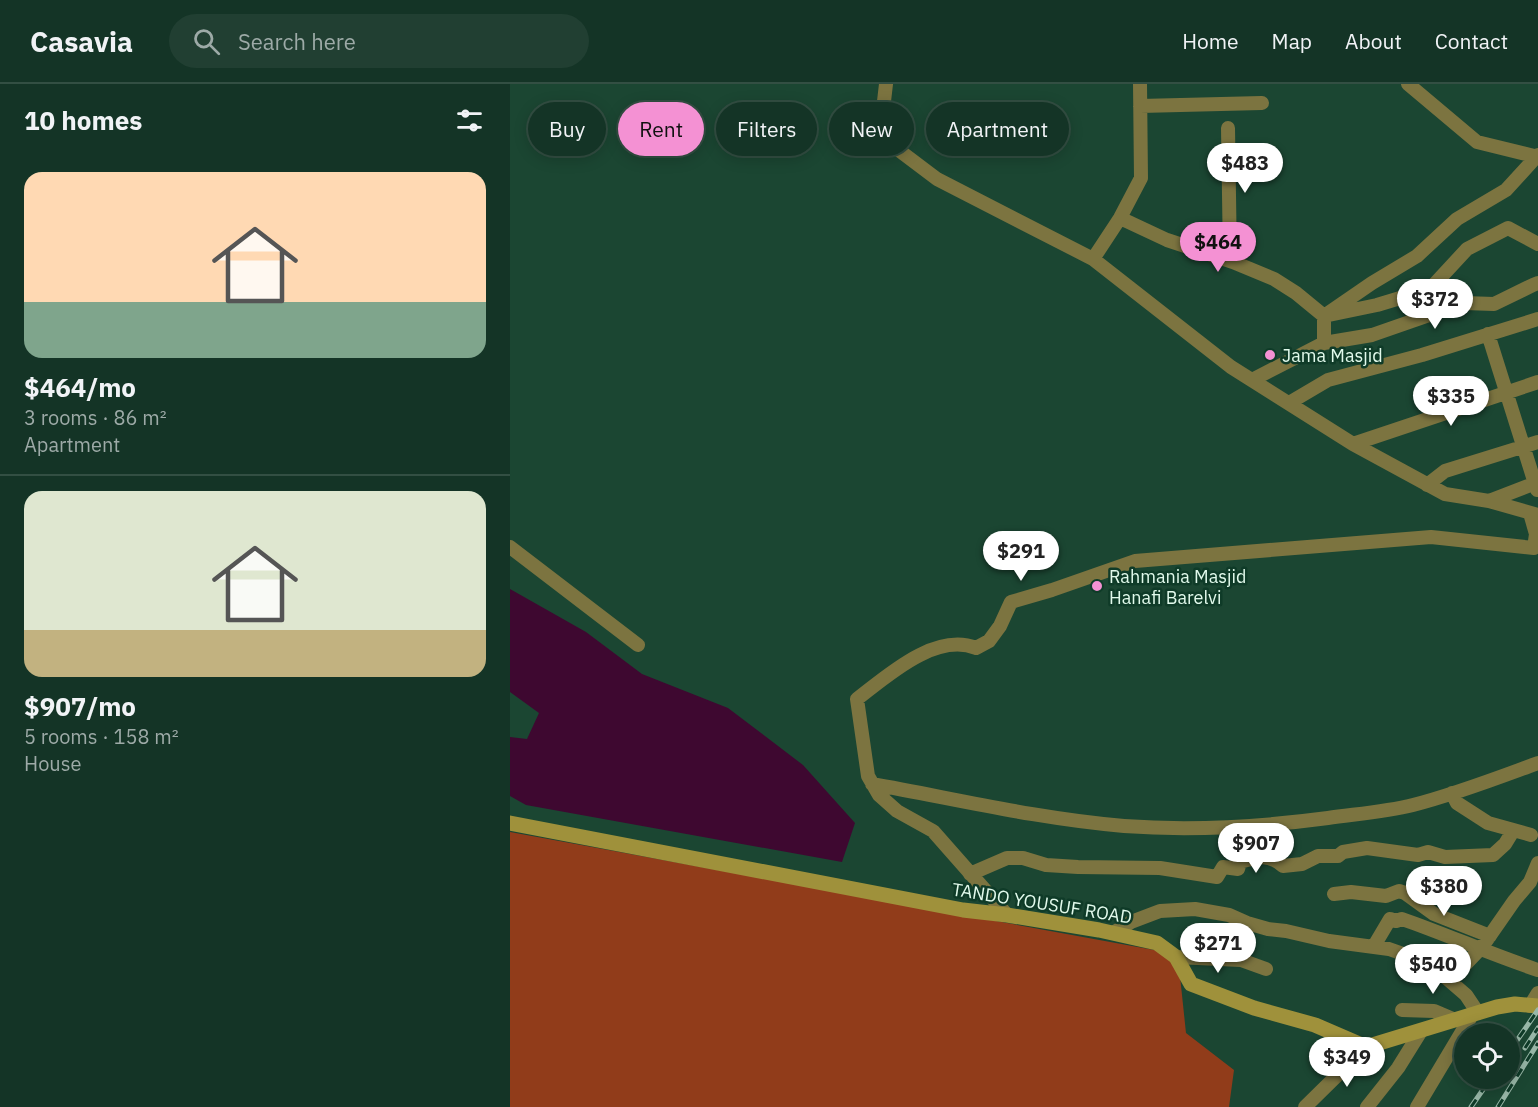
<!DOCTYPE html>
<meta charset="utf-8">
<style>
body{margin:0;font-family:"IBM Plex Sans",sans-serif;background:#213f32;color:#f1f3f6;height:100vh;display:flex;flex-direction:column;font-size:22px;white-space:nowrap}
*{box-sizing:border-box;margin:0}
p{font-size:20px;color:#9daaa7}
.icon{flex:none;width:33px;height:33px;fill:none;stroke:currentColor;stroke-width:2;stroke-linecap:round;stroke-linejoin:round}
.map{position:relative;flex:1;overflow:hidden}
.panel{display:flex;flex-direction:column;background:#143426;width:510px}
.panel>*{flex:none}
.top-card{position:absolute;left:18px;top:18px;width:570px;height:54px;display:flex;gap:12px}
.controls{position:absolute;left:944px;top:939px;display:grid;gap:12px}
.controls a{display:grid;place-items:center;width:66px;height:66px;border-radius:50%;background:#143426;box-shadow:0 3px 15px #0003,0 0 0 2px #334f43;font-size:30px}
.price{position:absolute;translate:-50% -51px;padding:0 14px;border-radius:21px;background:#fff;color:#222;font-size:20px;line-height:39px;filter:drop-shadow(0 2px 3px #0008)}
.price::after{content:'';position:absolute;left:50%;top:36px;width:18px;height:14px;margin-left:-9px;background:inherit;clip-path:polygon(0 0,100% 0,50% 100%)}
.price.current{background:#f491d3;color:#111}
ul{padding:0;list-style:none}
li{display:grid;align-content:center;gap:12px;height:318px;padding:0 24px}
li+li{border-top:2px solid #334f43}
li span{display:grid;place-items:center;height:186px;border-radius:18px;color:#555}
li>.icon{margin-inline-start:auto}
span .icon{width:108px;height:108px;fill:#fffc;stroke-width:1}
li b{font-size:26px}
h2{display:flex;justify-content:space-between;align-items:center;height:72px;padding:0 24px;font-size:26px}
.pill{padding:0 21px;border-radius:27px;background:#143426;box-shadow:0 3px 15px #0003,0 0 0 2px #334f43;font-size:21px;line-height:54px}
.pill.current{background:#f491d3;color:#111}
header{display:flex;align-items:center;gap:36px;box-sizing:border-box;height:84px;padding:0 30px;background:#143426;border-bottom:2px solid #334f43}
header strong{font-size:28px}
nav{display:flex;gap:33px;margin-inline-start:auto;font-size:21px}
.search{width:420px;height:54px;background:#213f32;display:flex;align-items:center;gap:15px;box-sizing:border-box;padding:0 21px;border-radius:33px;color:#9daaa7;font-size:22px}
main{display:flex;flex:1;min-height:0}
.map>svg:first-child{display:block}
.green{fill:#913c1a}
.water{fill:#3e0830}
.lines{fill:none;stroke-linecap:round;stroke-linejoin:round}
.street{stroke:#7c7440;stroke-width:14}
.secondary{stroke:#9f913b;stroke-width:15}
.rail-casing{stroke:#98b7a7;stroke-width:5}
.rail{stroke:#0f3b28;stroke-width:3;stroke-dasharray:9;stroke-linecap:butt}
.poi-dot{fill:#f491d3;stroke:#0f3b28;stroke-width:2}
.labels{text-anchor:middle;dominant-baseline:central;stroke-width:5;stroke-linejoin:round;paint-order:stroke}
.poi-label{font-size:18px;fill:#e2faec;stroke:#0f3b28;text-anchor:start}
.street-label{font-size:18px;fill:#e2faec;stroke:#0f3b28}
</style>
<header>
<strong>Casavia</strong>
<div class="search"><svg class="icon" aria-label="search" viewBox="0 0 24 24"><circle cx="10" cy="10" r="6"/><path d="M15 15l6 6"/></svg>Search here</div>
<nav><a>Home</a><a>Map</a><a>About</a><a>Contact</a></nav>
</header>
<main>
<section class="panel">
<h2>10 homes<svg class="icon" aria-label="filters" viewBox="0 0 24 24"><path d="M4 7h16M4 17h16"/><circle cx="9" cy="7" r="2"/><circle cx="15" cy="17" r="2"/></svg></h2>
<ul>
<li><span style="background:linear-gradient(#ffd9b3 70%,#7fa58c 0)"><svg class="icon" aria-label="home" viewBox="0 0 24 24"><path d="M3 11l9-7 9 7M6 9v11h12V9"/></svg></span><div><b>$464/mo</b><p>3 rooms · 86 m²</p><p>Apartment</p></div></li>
<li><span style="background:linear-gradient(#dfe7d0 75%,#c2b280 0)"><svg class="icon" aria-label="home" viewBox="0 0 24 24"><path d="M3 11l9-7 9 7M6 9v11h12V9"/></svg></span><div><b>$907/mo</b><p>5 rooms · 158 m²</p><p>House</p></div></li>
</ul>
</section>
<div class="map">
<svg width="1028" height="1023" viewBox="0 0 1028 1023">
<rect width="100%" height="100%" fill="#1b4632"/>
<path class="green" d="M0,748L655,868L670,892L676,949L724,986L719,1023H0Z"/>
<path class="water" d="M0,505L76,548L132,590L218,624L293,681L345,739L332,778L16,721L0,712V653L17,655L29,629L0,608Z"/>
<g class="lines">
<path class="street" d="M376,0L370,52L427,95L583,175L721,283L843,360L935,410L979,417L1028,398
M898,0L967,58L1028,73
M630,22L752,19
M718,44L720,177
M610,134L657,156L723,178L764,195L786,209L814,232L867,221L920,205L957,165L998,144L1028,160
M583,175L610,134L631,94L630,0
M978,250L1027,406
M814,259L862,251L954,219L984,220L1023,201L1028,199
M742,296L814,259V232L862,199L907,172L947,135L996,106L1028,71
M779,319L818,296L912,271L1028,235
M843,360L1028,298
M917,401L935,387L1028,358
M979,417L1028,431
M0,463L128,561
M362,700C446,715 529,735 614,742C682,747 750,743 818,734C846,730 875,728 903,721C946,710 987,694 1028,679
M942,709L947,719L978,739L1021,751
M460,790L497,774H513L536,781L568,783L650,784L707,793L713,783L728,785L730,778C747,773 758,769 773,782L792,780L808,772H828L833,768L857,764L908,771L918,768L935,773L983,771L995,760L1003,747
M824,810L841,808L876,812L889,807L895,809L924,830L980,852
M497,831L423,747L387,727L369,711L358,692L347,615C377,592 425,548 466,564L479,557L490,542L501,518L542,506L625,477L921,453L1024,464L1026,450L1020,429
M603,849L621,838L650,827L685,825L719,831L737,839L758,845L776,847L819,857L879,865L919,879L956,911L968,929
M864,862L880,835L886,837L892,835C938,851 982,871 1028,886
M666,873L731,876L756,885
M941,898L953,883L972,863L1004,817L1020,798L1028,779
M1020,922L1028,909
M892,926L924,927L945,936
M795,1023L856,963
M857,1023L888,984L911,947
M907,1023L962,931"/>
<path class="secondary" d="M0,739L453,826L497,831L589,846L647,859L666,873L681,900L744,924L805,941L856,963L987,923L1005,920L1028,922"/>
<g class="rail-casing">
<path id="rail" d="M1015,964L1028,944
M999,968L1028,926
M961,1023L981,994
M988,1023L1028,959"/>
</g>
<use href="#rail" class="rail"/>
</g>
<g class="poi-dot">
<circle cx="760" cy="271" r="6"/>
<circle cx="587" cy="502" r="6"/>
</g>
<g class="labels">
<g class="poi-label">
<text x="772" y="271">Jama Masjid</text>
<text x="599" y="492">Rahmania Masjid<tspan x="599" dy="21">Hanafi Barelvi</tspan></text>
</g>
<g class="street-label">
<text transform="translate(532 819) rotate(9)">TANDO YOUSUF ROAD</text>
</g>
</g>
</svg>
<div class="controls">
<a><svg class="icon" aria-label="locate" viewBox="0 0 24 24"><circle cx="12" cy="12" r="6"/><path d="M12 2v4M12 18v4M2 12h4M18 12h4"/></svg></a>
</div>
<b class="price" style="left:735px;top:110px">$483</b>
<b class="price current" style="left:708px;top:189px">$464</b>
<b class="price" style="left:925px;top:246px">$372</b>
<b class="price" style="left:941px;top:343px">$335</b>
<b class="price" style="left:511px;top:498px">$291</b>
<b class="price" style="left:746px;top:790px">$907</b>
<b class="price" style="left:934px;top:833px">$380</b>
<b class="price" style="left:708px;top:890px">$271</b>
<b class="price" style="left:923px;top:911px">$540</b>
<b class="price" style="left:837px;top:1004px">$349</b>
<div class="top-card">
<a class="pill">Buy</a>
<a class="pill current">Rent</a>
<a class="pill">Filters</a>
<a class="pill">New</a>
<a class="pill">Apartment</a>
</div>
</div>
</main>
